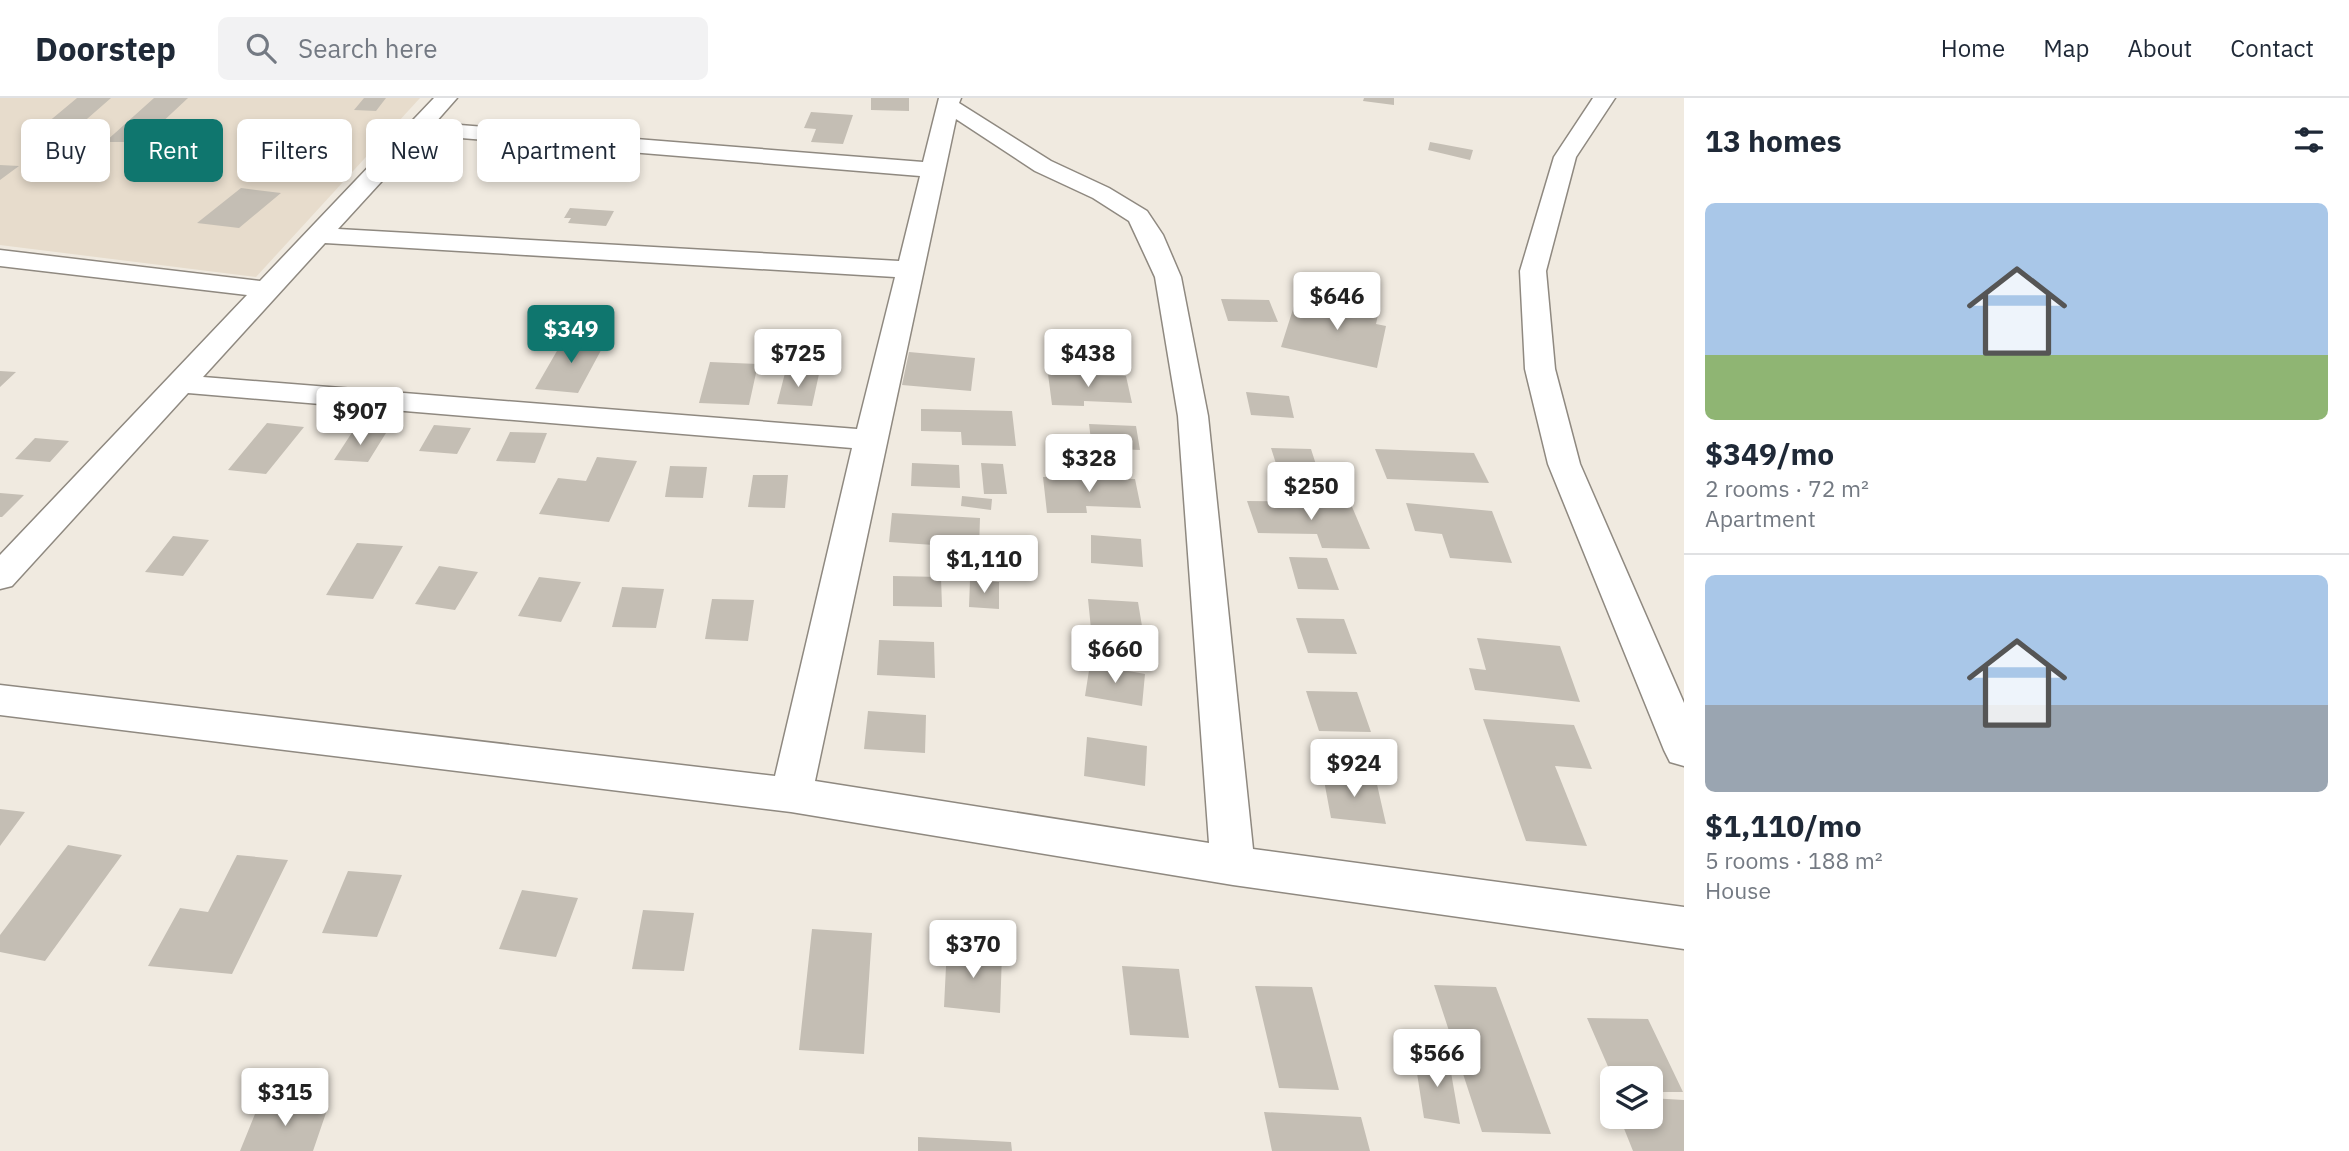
<!DOCTYPE html>
<meta charset="utf-8">
<style>
body{margin:0;font-family:"IBM Plex Sans",sans-serif;background:#f2f2f3;color:#1f2937;height:100vh;display:flex;flex-direction:column;font-size:26px;white-space:nowrap}
*{box-sizing:border-box;margin:0}
p{font-size:23px;color:#747a83}
.icon{flex:none;width:38px;height:38px;fill:none;stroke:currentColor;stroke-width:2;stroke-linecap:round;stroke-linejoin:round}
.map{position:relative;flex:1;overflow:hidden}
.drawer{display:flex;flex-direction:column;background:#fff;width:665px}
.drawer>*{flex:none}
.banner{position:absolute;left:21px;top:21px;width:665px;height:63px;display:flex;gap:14px}
.fabs{position:absolute;left:1600px;top:968px;display:grid;gap:14px}
.fabs a{display:grid;place-items:center;width:63px;height:63px;border-radius:10px;background:#fff;box-shadow:0 4px 10px #0003;font-size:35px}
.price{position:absolute;translate:-50% -60px;padding:0 16px;border-radius:7px;background:#fff;color:#222;font-size:23px;line-height:46px;filter:drop-shadow(0 2px 4px #0008)}
.price::after{content:'';position:absolute;left:50%;top:42px;width:21px;height:16px;margin-left:-10px;background:inherit;clip-path:polygon(0 0,100% 0,50% 100%)}
.price.active{background:#0f766e;color:#fff}
ul{padding:0;list-style:none}
li{display:grid;align-content:center;gap:14px;height:371px;padding:0 21px}
li+li{border-top:2px solid #e0e1e3}
li span{display:grid;place-items:center;height:217px;border-radius:10px;color:#555}
li>.icon{margin-inline-start:auto}
span .icon{width:126px;height:126px;fill:#fffc;stroke-width:1}
li b{font-size:30px}
h2{display:flex;justify-content:space-between;align-items:center;height:84px;padding:0 21px;font-size:30px}
.pill{padding:0 24px;border-radius:10px;background:#fff;box-shadow:0 4px 10px #0003;font-size:24px;line-height:63px}
.pill.active{background:#0f766e;color:#fff}
header{display:flex;align-items:center;gap:42px;box-sizing:border-box;height:98px;padding:0 35px;background:#fff;border-bottom:2px solid #e0e1e3}
header strong{font-size:33px}
nav{display:flex;gap:38px;margin-inline-start:auto;font-size:24px}
.search{width:490px;height:63px;background:#f2f2f3;display:flex;align-items:center;gap:18px;box-sizing:border-box;padding:0 24px;border-radius:10px;color:#747a83;font-size:26px}
main{display:flex;flex:1;min-height:0}
.map>svg:first-child{display:block}
.built{fill:#e7dccc}
.building{fill:#c4beb4}
.lines{fill:none;stroke-linecap:round;stroke-linejoin:round}
.street-casing{stroke:#8f8980;stroke-width:3}
.street{fill:#fff;fill-rule:evenodd}
</style>
<header>
<strong>Doorstep</strong>
<div class="search"><svg class="icon" aria-label="search" viewBox="0 0 24 24"><circle cx="10" cy="10" r="6"/><path d="M15 15l6 6"/></svg>Search here</div>
<nav><a>Home</a><a>Map</a><a>About</a><a>Contact</a></nav>
</header>
<main>
<div class="map">
<svg width="1684" height="1053" viewBox="0 0 1684 1053">
<rect width="100%" height="100%" fill="#f0eae0"/>
<path class="built" d="M0,0H420L256,179L0,147Z"/>
<path class="building" d="M77,0H111L64,41L29,40Z
M154,0H188L141,44H105Z
M364,0H386L376,13L354,12Z
M871,0H909V13L871,12Z
M1364,0H1394V7L1363,3Z
M811,14L853,17L843,46L811,44L816,31L804,30Z
M1430,44L1473,52L1470,62L1428,52Z
M0,67L19,68L0,82Z
M241,90L281,95L239,130L197,125Z
M570,110L614,113L606,128L568,125L571,120H564Z
M1318,199L1379,212L1376,226L1386,228L1377,270L1281,249L1294,208L1314,212Z
M1221,201L1269,202L1278,224L1228,223Z
M565,239L606,243L578,295L535,291Z
M909,254L975,260L971,293L902,287Z
M710,264L758,266L749,307L699,305Z
M0,273L16,274L0,289Z
M785,275L819,276L812,308L777,306Z
M1048,276L1126,278L1132,305L1084,303V308L1052,307Z
M1246,294L1289,298L1294,320L1251,317Z
M921,311L1012,313L1016,348L962,347L961,334L921,333Z
M267,325L304,329L266,376L228,372Z
M1089,326L1136,328L1140,352L1092,350Z
M434,327L471,330L457,356L419,353Z
M353,333L386,335L368,364L334,362Z
M510,334L547,335L535,365L496,363Z
M35,340L69,343L50,364L15,361Z
M1271,350L1311,351L1319,376L1279,375Z
M1375,351L1474,355L1489,385L1387,381Z
M597,359L637,363L609,424L539,416L558,380L586,383Z
M912,365L959,367L960,390L911,388Z
M981,365L1003,366L1007,396H984Z
M670,368L707,369L703,400L665,399Z
M753,377H788L785,410L748,409Z
M1043,379L1135,381L1141,410L1086,408L1087,415H1047Z
M0,395L24,397L2,419H0Z
M962,398L992,401L991,412L961,408Z
M1247,403L1350,404L1370,451L1322,450L1317,436L1258,435Z
M1406,405L1492,413L1512,465L1450,460L1442,436L1415,433Z
M892,415L980,420L979,450L889,444Z
M1091,437L1141,441L1143,469L1091,465Z
M173,438L209,442L183,478L145,474Z
M357,445L403,448L373,501L326,497Z
M1289,459L1327,460L1339,492L1298,491Z
M439,468L478,474L455,512L415,506Z
M893,478L941,479L942,509L893,508Z
M539,479L581,484L561,524L518,518Z
M970,482L999,484V511L969,509Z
M622,489L664,491L656,530L612,529Z
M712,501L754,502L748,543L705,541Z
M1088,501L1138,504L1143,534L1091,531Z
M1296,520L1344,521L1357,556L1308,555Z
M1477,540L1560,548L1580,604L1475,592L1469,570L1486,572Z
M879,542L934,544L935,580L877,577Z
M1090,566L1145,576L1142,608L1085,598Z
M1306,593L1357,594L1371,634L1319,633Z
M868,613L926,617L925,655L864,651Z
M1483,621L1574,627L1592,671L1555,668L1587,748L1526,743Z
M1087,639L1147,648L1145,688L1084,678Z
M1323,677L1376,682L1386,726L1331,720Z
M0,711L25,714L0,748Z
M68,747L122,757L45,863L0,854V837Z
M237,757L288,762L232,876L148,868L180,810L208,814Z
M348,773L402,777L377,839L322,835Z
M522,792L578,800L556,859L499,851Z
M643,812L694,815L684,873L632,871Z
M812,831L872,835L864,956L799,952Z
M947,848L1002,855L1000,915L944,909Z
M1122,868L1179,871L1189,940L1130,937Z
M1434,887L1496,889L1551,1036L1482,1034Z
M1255,888L1312,889L1339,992L1279,990Z
M1587,920L1648,921L1683,994H1650V980H1613Z
M1414,956L1449,963L1460,1026L1424,1020Z
M1650,1000L1684,1002V1053H1633L1619,1018H1650Z
M259,1006L328,1009L313,1053H240Z
M1264,1014L1361,1019L1370,1053H1272Z
M918,1039L1011,1044L1012,1053H918Z"/>
<g class="lines">
<g class="street-casing">
<path id="street" d="M434,0H457L435,25L923,64L939,0H961L959,5L1051,63L1109,90L1147,113L1163,137L1181,179L1208,318L1253,751L1684,809V851L1233,787L791,714L0,617V587L775,678L852,350L188,295L12,488L0,491V457L247,197L0,168V152L260,183ZM956,21L1035,73L1093,100L1129,123L1155,179L1178,318L1209,745L815,683ZM424,37L920,78L899,163L338,131ZM325,145L895,179L857,331L203,279Z
M1593,0H1615L1576,59L1546,173L1555,271L1580,366L1684,605V668L1670,664L1664,652L1548,366L1525,271L1520,173L1554,59Z"/>
</g>
<use href="#street" class="street"/>
</g>
</svg>
<div class="fabs">
<a><svg class="icon" aria-label="layers" viewBox="0 0 24 24"><path d="M12 4l9 5-9 5-9-5zM3 14l9 5 9-5"/></svg></a>
</div>
<b class="price" style="left:1337px;top:234px">$646</b>
<b class="price active" style="left:571px;top:267px">$349</b>
<b class="price" style="left:798px;top:291px">$725</b>
<b class="price" style="left:1088px;top:291px">$438</b>
<b class="price" style="left:360px;top:349px">$907</b>
<b class="price" style="left:1089px;top:396px">$328</b>
<b class="price" style="left:1311px;top:424px">$250</b>
<b class="price" style="left:984px;top:497px">$1,110</b>
<b class="price" style="left:1115px;top:587px">$660</b>
<b class="price" style="left:1354px;top:701px">$924</b>
<b class="price" style="left:973px;top:882px">$370</b>
<b class="price" style="left:1437px;top:991px">$566</b>
<b class="price" style="left:285px;top:1030px">$315</b>
<div class="banner">
<a class="pill">Buy</a>
<a class="pill active">Rent</a>
<a class="pill">Filters</a>
<a class="pill">New</a>
<a class="pill">Apartment</a>
</div>
</div>
<section class="drawer">
<h2>13 homes<svg class="icon" aria-label="filters" viewBox="0 0 24 24"><path d="M4 7h16M4 17h16"/><circle cx="9" cy="7" r="2"/><circle cx="15" cy="17" r="2"/></svg></h2>
<ul>
<li><span style="background:linear-gradient(#a9c7e8 70%,#8fb573 0)"><svg class="icon" aria-label="home" viewBox="0 0 24 24"><path d="M3 11l9-7 9 7M6 9v11h12V9"/></svg></span><div><b>$349/mo</b><p>2 rooms · 72 m²</p><p>Apartment</p></div></li>
<li><span style="background:linear-gradient(#a9c7e8 60%,#9aa5b1 0)"><svg class="icon" aria-label="home" viewBox="0 0 24 24"><path d="M3 11l9-7 9 7M6 9v11h12V9"/></svg></span><div><b>$1,110/mo</b><p>5 rooms · 188 m²</p><p>House</p></div></li>
</ul>
</section>
</main>
